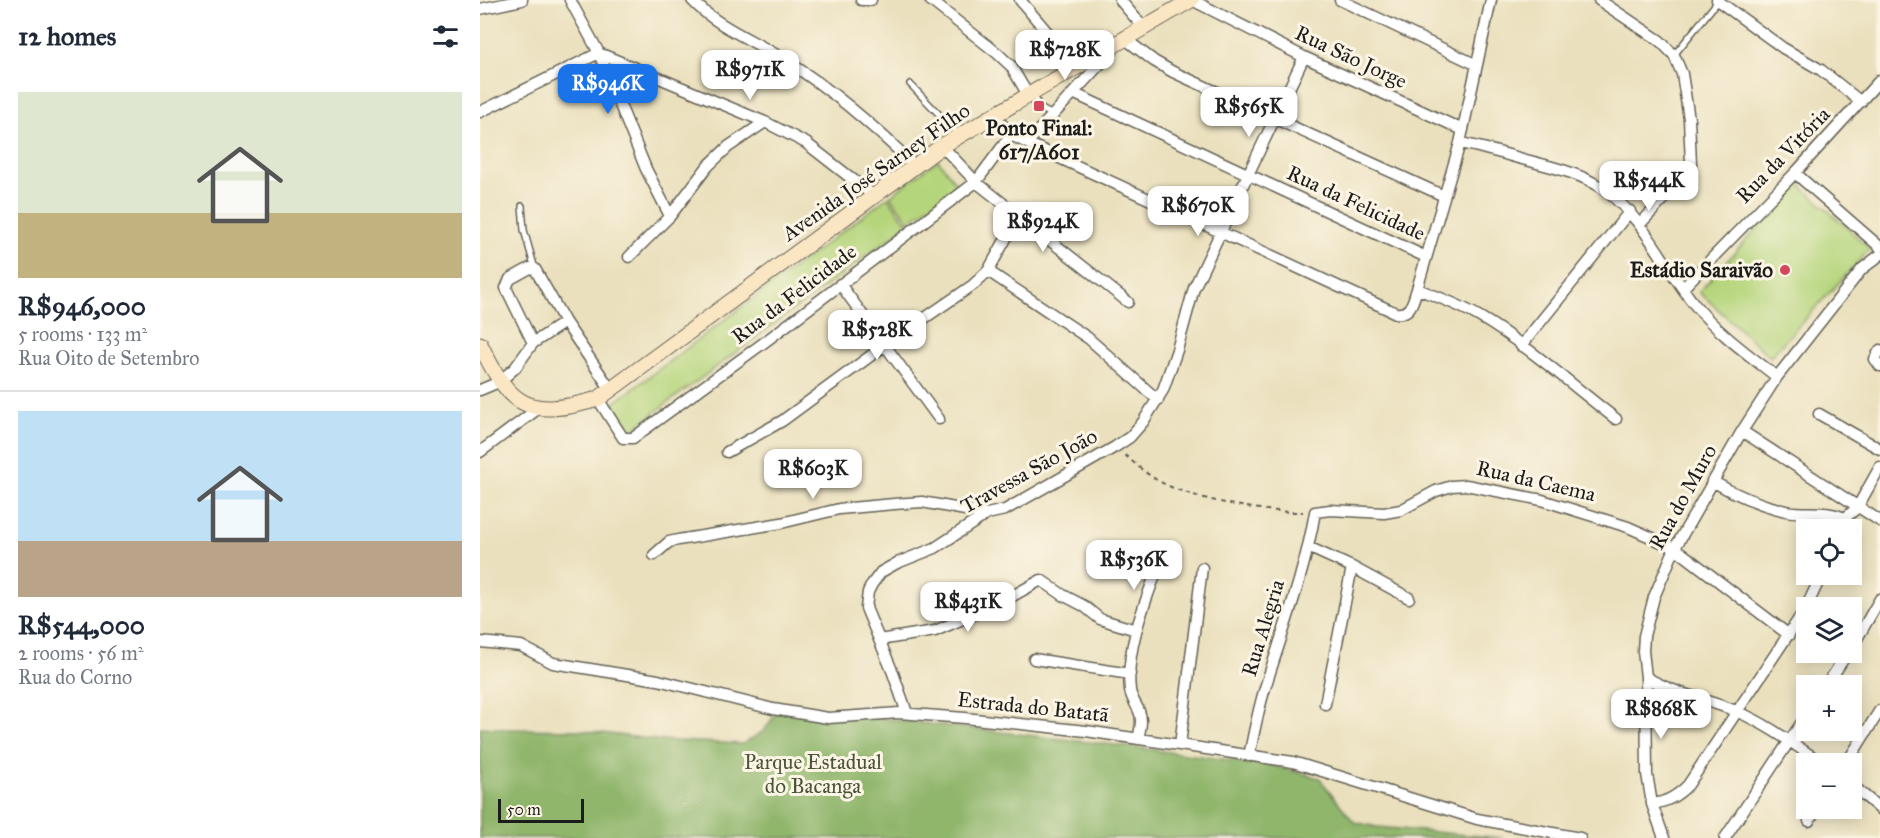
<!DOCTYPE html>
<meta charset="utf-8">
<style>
body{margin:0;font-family:"IM FELL Great Primer",serif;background:#f2f2f3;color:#1f2937;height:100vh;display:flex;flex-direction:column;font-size:22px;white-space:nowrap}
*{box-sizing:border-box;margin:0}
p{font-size:20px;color:#747a83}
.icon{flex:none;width:33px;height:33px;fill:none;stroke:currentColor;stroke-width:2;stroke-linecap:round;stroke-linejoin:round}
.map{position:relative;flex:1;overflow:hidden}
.side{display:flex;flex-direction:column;background:#fff;width:480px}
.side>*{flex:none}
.controls{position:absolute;left:1316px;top:519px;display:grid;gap:12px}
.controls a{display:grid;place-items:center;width:66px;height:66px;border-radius:0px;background:#fff;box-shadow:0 3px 15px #0003;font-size:30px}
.scale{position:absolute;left:18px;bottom:15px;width:86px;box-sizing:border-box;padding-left:6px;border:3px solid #1c1c1c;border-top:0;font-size:16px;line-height:21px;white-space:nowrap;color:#1c1c1c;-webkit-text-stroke:4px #fcf5e5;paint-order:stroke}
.price{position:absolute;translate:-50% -51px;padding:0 14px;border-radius:12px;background:#fff;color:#222;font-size:20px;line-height:39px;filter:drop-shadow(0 2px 3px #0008)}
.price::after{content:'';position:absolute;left:50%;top:36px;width:18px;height:14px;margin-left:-9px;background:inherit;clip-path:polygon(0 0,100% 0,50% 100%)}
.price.on{background:#1a73e8;color:#fff}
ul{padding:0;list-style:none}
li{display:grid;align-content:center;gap:12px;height:318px;padding:0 18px}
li+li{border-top:2px solid #e0e1e3}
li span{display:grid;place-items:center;height:186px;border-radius:0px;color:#555}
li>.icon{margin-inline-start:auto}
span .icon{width:108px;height:108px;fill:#fffc;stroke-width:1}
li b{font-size:26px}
h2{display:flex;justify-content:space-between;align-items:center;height:72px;padding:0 18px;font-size:26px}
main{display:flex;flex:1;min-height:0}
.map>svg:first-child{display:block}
.green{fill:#b5d57c;stroke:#68784c;stroke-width:1.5}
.forest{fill:#90b66c;stroke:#566944;stroke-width:1.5}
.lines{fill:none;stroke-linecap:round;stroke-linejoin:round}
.service-casing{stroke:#646154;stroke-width:8}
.minor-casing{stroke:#646154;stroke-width:13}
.secondary-casing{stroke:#646154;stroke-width:17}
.path{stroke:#646154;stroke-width:2;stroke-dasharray:4.5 4.5;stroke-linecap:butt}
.service{stroke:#fff;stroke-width:5}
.minor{stroke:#fff;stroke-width:10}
.secondary{stroke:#fbe6c4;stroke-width:15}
.poi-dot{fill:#d1495b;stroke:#fcf5e5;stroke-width:2}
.labels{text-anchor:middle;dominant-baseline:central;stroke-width:6;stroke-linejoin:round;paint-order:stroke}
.street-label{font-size:21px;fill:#1c1c1c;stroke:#fcf5e5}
.poi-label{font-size:21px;font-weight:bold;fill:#1c1c1c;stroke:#fcf5e5}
.park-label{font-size:21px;fill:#4a5439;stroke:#fcf5e5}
</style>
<main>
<section class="side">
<h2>12 homes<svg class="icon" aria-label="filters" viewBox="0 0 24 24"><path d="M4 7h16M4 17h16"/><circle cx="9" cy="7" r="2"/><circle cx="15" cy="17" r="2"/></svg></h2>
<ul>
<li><span style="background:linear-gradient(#dfe7d0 65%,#c2b280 0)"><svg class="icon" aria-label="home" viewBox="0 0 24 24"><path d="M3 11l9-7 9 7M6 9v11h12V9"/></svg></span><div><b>R$946,000</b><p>5 rooms · 133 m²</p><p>Rua Oito de Setembro</p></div></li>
<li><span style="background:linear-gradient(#bfe0f5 70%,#b9a48a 0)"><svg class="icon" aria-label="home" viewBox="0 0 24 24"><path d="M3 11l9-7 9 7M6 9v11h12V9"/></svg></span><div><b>R$544,000</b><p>2 rooms · 56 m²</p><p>Rua do Corno</p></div></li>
</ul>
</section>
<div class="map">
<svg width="1400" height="838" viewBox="0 0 1400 838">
<rect width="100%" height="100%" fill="#fcf5e5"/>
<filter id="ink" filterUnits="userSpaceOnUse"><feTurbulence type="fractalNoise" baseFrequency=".0167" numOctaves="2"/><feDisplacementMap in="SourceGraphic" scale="12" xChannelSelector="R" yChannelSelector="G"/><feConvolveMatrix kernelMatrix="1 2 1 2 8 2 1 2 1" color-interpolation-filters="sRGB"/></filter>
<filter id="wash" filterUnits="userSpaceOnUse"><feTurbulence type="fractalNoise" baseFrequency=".008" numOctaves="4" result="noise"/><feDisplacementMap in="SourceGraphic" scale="24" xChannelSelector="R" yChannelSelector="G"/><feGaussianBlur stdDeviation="1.35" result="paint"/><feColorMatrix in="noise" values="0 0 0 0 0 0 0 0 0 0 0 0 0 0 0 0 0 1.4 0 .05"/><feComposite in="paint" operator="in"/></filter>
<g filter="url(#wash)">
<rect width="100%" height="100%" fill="#eae0bd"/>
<path class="green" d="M458,160L478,186L429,221L410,196Z
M1318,183L1390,249L1290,357L1219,292Z
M408,197L428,225L151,430L133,404Z"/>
<path class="forest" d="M307,705L337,711L652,747L795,766L839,778L874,822L897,827L1023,838H0V727L25,729L98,730L177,740L263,744L284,731L299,709Z"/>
</g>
<g filter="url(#ink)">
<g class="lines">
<g class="service-casing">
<path id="service" d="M1194,55L1238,1
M430,84L478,134
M555,93C555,104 562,112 574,114
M42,206L44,230L55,269"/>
</g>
<g class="minor-casing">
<path id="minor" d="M90,0L119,53L166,169L190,216
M212,0C238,28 276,41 308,62C354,91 396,128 435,166
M381,0H391
M450,0L517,53L531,66L548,95
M540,0L596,66
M640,0L663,27
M712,0L824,57L983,130
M860,0L997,65
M1119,0L1180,41L1194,55L1202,74L1209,119L1211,164L1203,179L1160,224
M1237,0L1303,48L1341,70L1381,102
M0,9L42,0
M643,39L644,38L674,61L693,72L964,196
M593,93L946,257
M0,112L119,53L285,122L326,143L394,196
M514,115L531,135L547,143L916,313C931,315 933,301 937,289L980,143L1011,0
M547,143L632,51
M980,143C1002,147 1024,154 1046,160C1072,167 1100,173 1122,188C1165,218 1183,266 1215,305C1238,333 1269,355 1297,377
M462,146L496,182L648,302
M1315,173L1400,247
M149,257L190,216L228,166L248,147L285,122
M508,271L608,338L678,400
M360,284L459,419
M1203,288L1317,171L1400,80
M937,289C959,297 980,305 1000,317C1047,345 1092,385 1136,419
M53,343L26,288L30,279L50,268L55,269L85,322L131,390
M1041,346L1150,211
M1400,350L1395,359L1400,366
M0,390L19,382L35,368L53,343L85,322
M118,399L143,438H153L282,344L496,182L531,135
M1339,414L1400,449
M1262,431L1400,521
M0,452L59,408
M247,452L302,421L404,346L493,285L508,271L539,215
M1232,481C1254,494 1281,505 1306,511C1326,515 1345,509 1365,518
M1360,530L1365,518L1377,508L1400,467
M828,547L872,567L929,598
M174,555L189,542L198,540L301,523L359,509L414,504L442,502L507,514
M1326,608L1342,574
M399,640L455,631L520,603L561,580L583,595L604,606L620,619L656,630
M0,642L41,646L73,663L178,680L293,709L348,718L419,713L485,718L606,731L813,762L997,819L1100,838
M1371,649L1400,599
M554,659L650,674
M1166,677C1194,694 1226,699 1256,711C1287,724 1315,745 1343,764
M1346,686L1368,652
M845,704L872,567
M427,713L413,673L386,608L388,592L392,584L401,572L417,563L455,548L507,514L525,510L635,447L650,437L663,422L683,390L697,350L714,288L824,57
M658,739C660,730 663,720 659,711C656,704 651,698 650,690C645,649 666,600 680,562
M700,745L722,568
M769,756C774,733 778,710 785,688C803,630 825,572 835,512L850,510L904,513L921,510L956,491L972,486L986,485L1062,500L1148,527L1195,548L1309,635
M1366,764L1400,710
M1371,784L1400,809
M1172,804L1167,774L1166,677L1163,651L1164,636L1174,597L1195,548L1262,431L1297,377L1382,269L1400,255
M1329,821L1337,808
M1184,838L1172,804C1187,802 1197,796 1208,785L1326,608
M1245,838L1326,716"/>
</g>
<g class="secondary-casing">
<path id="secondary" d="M0,344C31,408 48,419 118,399L462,146L711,0"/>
</g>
<path class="path" d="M645,455C654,463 664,472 674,478C705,499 786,513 823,512"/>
<use href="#service" class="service"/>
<use href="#minor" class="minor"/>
<use href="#secondary" class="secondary"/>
</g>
</g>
<g class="poi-dot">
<rect x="553" y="100" width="12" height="12" rx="3"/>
<circle cx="1305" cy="270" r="6"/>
</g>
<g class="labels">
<g class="street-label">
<text transform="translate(871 57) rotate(25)">Rua São Jorge</text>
<text transform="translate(1303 155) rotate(-46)">Rua da Vitória</text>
<text transform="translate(396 172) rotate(-35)">Avenida José Sarney Filho</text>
<text transform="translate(876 203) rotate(25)">Rua da Felicidade</text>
<text transform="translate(314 294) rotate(-37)">Rua da Felicidade</text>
<text transform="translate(549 471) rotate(-29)">Travessa São João</text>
<text transform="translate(1056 481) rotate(13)">Rua da Caema</text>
<text transform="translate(1203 497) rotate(-61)">Rua do Muro</text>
<text transform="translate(783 628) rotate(-73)">Rua Alegria</text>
<text transform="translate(553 707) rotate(6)">Estrada do Batatã</text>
</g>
<g class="poi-label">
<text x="559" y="128">Ponto Final:<tspan x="559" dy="24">617/A601</tspan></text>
<text x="1293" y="270" text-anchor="end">Estádio Saraivão</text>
</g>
<g class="park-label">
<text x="333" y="762">Parque Estadual<tspan x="333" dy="24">do Bacanga</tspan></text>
</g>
</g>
</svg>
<div class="controls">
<a><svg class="icon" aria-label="locate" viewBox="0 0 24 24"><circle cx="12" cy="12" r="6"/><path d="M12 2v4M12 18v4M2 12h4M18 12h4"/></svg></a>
<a><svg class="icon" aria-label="layers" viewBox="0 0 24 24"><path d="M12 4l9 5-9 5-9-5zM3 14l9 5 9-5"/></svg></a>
<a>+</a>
<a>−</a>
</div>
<div class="scale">50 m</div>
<b class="price" style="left:585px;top:81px">R$728K</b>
<b class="price" style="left:270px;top:101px">R$971K</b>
<b class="price on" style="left:128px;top:115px">R$946K</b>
<b class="price" style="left:769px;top:138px">R$565K</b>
<b class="price" style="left:1169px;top:212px">R$544K</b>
<b class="price" style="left:718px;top:237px">R$670K</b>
<b class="price" style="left:563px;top:253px">R$924K</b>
<b class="price" style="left:397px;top:361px">R$528K</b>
<b class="price" style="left:333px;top:500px">R$603K</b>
<b class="price" style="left:654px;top:591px">R$536K</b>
<b class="price" style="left:488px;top:633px">R$431K</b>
<b class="price" style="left:1181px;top:740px">R$868K</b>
</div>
</main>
